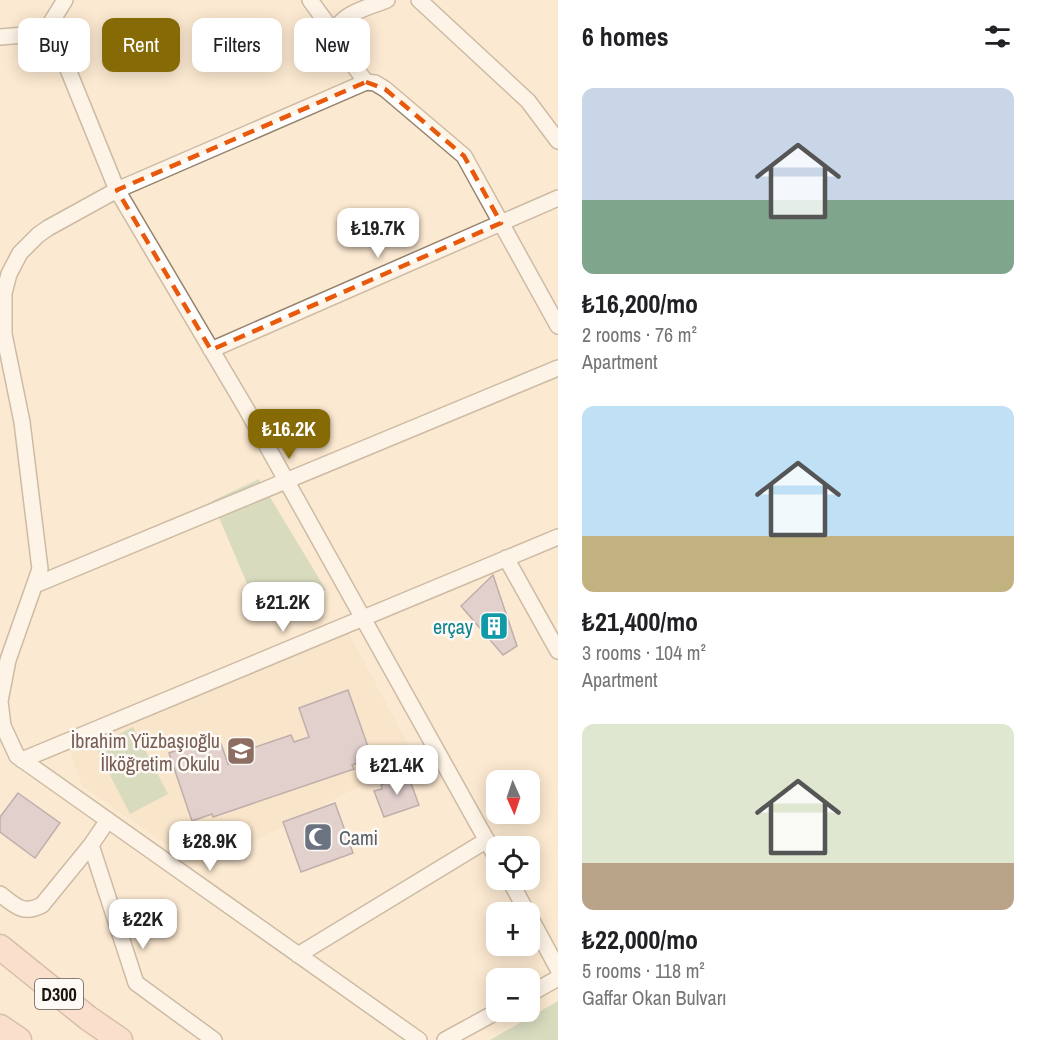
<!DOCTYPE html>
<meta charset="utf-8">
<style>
body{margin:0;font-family:"Archivo Narrow",sans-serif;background:#f2f2f2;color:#202124;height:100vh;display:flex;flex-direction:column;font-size:22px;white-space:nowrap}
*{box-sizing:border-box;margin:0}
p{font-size:20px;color:#757577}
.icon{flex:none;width:33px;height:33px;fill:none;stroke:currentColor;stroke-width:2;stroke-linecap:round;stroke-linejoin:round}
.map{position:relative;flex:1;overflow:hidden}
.drawer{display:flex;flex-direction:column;background:#fff;width:480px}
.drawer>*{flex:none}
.top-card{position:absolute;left:18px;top:18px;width:450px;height:54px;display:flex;gap:12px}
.needle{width:39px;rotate:177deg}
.tools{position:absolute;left:486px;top:770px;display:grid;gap:12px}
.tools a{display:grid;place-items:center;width:54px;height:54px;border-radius:12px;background:#fff;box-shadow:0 3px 15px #0003;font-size:30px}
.price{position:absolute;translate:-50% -51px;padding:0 14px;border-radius:12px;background:#fff;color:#222;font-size:20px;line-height:39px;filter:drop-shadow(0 2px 3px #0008)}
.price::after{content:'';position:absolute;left:50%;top:36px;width:18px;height:14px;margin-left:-9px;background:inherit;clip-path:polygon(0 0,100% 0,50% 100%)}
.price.current{background:#856a05;color:#fff}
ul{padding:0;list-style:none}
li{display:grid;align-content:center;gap:12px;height:318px;padding:0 24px}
li span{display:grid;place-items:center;height:186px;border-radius:12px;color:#555}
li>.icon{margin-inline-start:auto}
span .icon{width:108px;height:108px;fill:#fffc;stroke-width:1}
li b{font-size:26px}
h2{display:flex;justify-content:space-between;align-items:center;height:72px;padding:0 24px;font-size:26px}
.tag{padding:0 21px;border-radius:12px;background:#fff;box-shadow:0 3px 15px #0003;font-size:21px;line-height:54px}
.tag.current{background:#856a05;color:#fff}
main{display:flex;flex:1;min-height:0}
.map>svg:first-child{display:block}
.built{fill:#f6dfc0}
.green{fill:#afcaa8}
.building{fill:#c3b1c8;stroke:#77677c;stroke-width:1.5}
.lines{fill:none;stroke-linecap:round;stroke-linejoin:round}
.minor-casing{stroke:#94836d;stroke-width:18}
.trunk-casing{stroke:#aa887e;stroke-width:27}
.minor{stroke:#fff;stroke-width:15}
.trunk{stroke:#f8d2c8;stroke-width:24}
.marked{fill:none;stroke:#e8590c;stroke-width:4.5;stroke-dasharray:12 8;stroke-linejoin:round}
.labels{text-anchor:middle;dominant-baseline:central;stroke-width:5;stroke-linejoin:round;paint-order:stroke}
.shield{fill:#fdf9f4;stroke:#5f5952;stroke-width:1.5}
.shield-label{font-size:18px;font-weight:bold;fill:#1b140c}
.culture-label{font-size:20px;fill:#0d838f;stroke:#fdf9f4;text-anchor:end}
.education-label{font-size:20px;fill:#785e54;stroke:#fdf9f4;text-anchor:end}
.worship-label{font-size:20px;fill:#5b616d;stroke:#fdf9f4;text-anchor:start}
</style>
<main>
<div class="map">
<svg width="558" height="1040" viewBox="0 0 558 1040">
<rect width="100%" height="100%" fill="#fce9d1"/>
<path class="built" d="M347,630L415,757L202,869L82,786L68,746Z"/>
<path class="green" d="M259,479L326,590L262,619L212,501Z
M133,727L168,794L130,814L95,746Z
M558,1001V1040H490Z"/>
<path class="building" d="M493,575L517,646L503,655L461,606Z
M348,690L372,758L352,765L354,769L213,817L212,814L192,821L169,753L218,735L228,764L243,759L241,752L291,735L294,742L309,737L299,708Z
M408,775L419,805L384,817L374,791L382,789L381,785Z
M18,793L60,823L35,858L0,832V817Z
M335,803L353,853L301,872L283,822Z"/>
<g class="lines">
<g class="minor-casing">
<path id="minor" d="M310,0L334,33
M419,0L528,101L558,141
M0,37L24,35L50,43L65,62L117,190L247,410L496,857
M40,40L65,0
M366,82L334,39C335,14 367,8 387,0
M211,350L558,198
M506,558L558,651
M35,585L558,368
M0,701L8,660L40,569L22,422L4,334V293L9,274L20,253L38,235L48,228L117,190L366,82L375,83L385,89L464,156L558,326
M0,701L3,726L17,756L419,1040
M22,760L558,537
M91,845L136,983L214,1040
M509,879L527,912
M0,894C16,906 23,915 42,905L91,845L108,820
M530,917L558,969
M298,955L487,840
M530,994L558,978
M445,1040L498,1011"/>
</g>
<g class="trunk-casing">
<path id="trunk" d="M0,947L88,1018L120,1040
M0,1027L19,1040"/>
</g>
<use href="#minor" class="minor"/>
<use href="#trunk" class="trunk"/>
</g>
<path d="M0 0H558V1040H0ZM366,82L385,89L464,156L501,223L211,350L117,190Z" fill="#fce9d1" fill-opacity=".55" fill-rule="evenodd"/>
<path class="marked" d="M366,82L385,89L464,156L501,223L211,350L117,190Z"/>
<defs>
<g id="building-square" transform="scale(1.5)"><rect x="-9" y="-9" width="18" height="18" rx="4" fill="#0f9aa8" stroke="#fdf9f4"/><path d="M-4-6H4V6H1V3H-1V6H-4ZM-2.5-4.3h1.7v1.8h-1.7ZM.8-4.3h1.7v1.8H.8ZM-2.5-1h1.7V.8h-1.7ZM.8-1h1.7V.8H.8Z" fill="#fff"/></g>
<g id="school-square" transform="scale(1.5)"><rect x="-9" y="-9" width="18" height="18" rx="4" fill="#8d6e63" stroke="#fdf9f4"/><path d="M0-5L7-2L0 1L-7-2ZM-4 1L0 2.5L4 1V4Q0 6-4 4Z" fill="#fff"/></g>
<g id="mosque-square" transform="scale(1.5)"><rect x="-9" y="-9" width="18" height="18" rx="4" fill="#6b7280" stroke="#fdf9f4"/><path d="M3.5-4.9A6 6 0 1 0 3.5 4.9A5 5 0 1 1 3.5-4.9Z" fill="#fff"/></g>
</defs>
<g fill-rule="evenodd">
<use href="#building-square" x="494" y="626"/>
<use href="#school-square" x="241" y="751"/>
<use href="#mosque-square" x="318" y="837"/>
</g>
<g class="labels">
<rect class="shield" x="35" y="979" width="48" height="30" rx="4.5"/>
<g class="shield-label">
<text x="59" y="994">D300</text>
</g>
<g class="culture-label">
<text x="473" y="626">erçay</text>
</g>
<g class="education-label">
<text x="220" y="740">İbrahim Yüzbaşıoğlu<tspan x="220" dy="23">İlköğretim Okulu</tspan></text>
</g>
<g class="worship-label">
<text x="339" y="837">Cami</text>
</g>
</g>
</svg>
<div class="tools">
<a><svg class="needle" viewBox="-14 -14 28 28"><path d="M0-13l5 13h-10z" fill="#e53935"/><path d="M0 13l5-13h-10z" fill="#757577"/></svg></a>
<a><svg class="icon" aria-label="locate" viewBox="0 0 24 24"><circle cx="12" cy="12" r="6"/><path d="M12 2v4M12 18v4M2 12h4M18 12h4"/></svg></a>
<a>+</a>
<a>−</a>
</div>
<b class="price" style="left:378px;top:259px">₺19.7K</b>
<b class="price current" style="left:289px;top:460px">₺16.2K</b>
<b class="price" style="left:283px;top:633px">₺21.2K</b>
<b class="price" style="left:397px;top:796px">₺21.4K</b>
<b class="price" style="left:210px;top:872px">₺28.9K</b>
<b class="price" style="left:143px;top:950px">₺22K</b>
<div class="top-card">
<a class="tag">Buy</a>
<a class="tag current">Rent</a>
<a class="tag">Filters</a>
<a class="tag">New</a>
</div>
</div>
<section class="drawer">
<h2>6 homes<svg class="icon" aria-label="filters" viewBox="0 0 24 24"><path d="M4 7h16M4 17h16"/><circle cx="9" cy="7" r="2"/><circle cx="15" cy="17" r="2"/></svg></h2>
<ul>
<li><span style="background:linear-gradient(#c9d6e8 60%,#7fa58c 0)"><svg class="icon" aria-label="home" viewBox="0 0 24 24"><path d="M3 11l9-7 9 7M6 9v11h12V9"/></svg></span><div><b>₺16,200/mo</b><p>2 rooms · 76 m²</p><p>Apartment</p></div></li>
<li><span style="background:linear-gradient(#bfe0f5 70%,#c2b280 0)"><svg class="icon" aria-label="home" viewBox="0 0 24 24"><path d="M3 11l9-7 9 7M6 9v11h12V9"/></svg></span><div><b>₺21,400/mo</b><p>3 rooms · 104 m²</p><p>Apartment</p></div></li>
<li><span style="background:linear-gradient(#dfe7d0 75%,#b9a48a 0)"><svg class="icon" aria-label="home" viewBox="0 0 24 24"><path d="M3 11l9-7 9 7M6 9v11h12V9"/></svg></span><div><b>₺22,000/mo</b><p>5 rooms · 118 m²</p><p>Gaffar Okan Bulvarı</p></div></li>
</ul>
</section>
</main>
